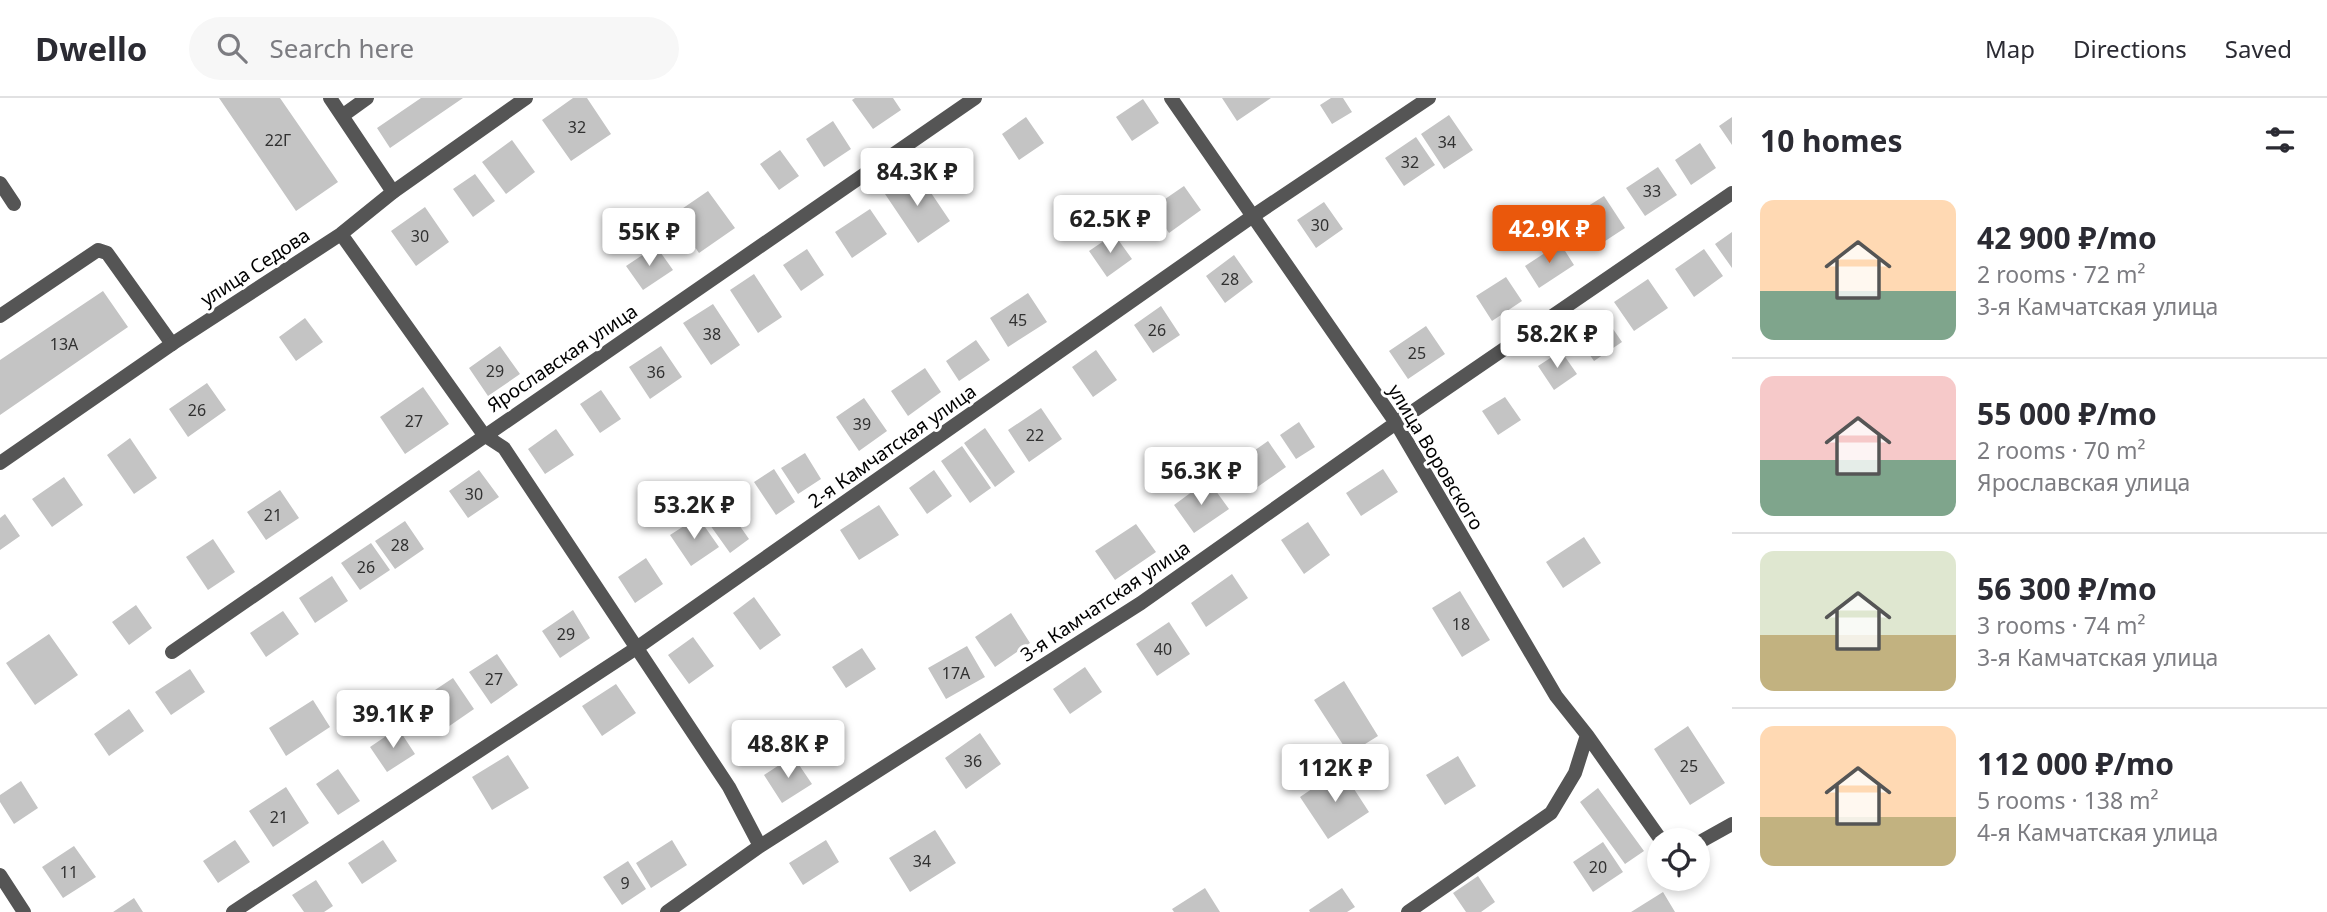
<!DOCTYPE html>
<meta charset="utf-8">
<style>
body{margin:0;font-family:"Noto Sans",sans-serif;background:#f7f7f7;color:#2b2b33;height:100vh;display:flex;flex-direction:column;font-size:26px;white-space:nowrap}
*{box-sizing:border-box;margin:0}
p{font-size:23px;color:#7c7c81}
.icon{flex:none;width:38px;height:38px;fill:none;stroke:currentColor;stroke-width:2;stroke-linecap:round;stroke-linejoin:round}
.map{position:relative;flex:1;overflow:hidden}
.panel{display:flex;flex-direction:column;background:#fff;width:595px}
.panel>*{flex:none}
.controls{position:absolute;left:1647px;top:730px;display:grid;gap:14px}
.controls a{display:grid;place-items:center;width:63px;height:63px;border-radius:50%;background:#fff;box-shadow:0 4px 10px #0003;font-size:35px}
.price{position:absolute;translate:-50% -60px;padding:0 16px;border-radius:7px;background:#fff;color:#222;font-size:23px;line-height:46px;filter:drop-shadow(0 2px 4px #0008)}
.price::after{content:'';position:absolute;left:50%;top:42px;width:21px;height:16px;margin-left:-10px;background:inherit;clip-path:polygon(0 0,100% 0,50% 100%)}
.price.current{background:#ea580c;color:#fff}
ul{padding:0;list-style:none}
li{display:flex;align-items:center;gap:21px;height:175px;padding:0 28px}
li+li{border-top:2px solid #e1e1e2}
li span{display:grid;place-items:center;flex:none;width:196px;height:140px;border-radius:14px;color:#555}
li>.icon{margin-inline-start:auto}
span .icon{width:84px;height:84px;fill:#fffc;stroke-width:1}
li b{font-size:30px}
h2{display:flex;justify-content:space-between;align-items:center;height:84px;padding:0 28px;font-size:30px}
header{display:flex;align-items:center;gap:42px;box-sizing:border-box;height:98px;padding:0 35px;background:#fff;border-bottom:2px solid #e1e1e2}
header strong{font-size:33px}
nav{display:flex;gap:38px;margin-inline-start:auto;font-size:24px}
.search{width:490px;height:63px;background:#f7f7f7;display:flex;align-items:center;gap:18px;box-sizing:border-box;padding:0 24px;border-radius:38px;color:#7c7c81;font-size:26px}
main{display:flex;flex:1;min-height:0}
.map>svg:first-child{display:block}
.building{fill:#c4c4c4}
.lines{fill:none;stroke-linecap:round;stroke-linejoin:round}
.service{stroke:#555;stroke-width:14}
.minor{stroke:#555;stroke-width:14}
.labels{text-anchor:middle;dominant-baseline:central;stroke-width:6;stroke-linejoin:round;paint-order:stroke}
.number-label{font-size:16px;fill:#313131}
.street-label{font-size:19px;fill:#000;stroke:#fff}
</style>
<header>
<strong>Dwello</strong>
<div class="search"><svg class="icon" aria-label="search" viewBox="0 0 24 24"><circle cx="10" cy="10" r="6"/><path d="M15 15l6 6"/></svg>Search here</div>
<nav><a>Map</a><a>Directions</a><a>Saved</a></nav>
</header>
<main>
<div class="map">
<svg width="1732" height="814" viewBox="0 0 1732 814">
<rect width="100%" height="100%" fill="#fff"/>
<path class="building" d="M219,0H280L338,84L296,113Z
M421,0H463L390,50L377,30Z
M573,0H587L611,36L571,63L542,22Z
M855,0H893L901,12L873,31L852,2Z
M1222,0H1271L1237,23Z
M1331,0H1343L1352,14L1332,26L1320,7Z
M1143,1L1159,25L1132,43L1116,19Z
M1449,17L1473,52L1444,71L1421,36Z
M1026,19L1044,45L1019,62L1002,36Z
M1732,19V47L1719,28Z
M833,23L851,51L824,69L806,41Z
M1416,39L1435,67L1404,88L1385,60Z
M512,42L535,74L506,96L482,64Z
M1700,45L1716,70L1691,87L1675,62Z
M780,52L799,78L779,92L760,66Z
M1658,69L1677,97L1645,118L1626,90Z
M917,74L950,123L918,145L885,96Z
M475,76L495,103L473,119L453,91Z
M1184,88L1201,112L1169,135L1152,110Z
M708,93L735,130L699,155L673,117Z
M1604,98L1625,130L1596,149L1574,117Z
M1324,104L1343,131L1316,150L1297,122Z
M425,109L449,144L416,168L391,133Z
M870,111L887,136L852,160L835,134Z
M1732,134V170L1715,146Z
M1114,136L1132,161L1107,179L1089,153Z
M1560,145L1574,167L1539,190L1525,168Z
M656,148L673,172L643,192L626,168Z
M807,151L824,177L801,193L783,167Z
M1704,151L1723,178L1694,199L1675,171Z
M1234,157L1253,184L1225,205L1206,178Z
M754,176L782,219L758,235L730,192Z
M1506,179L1522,203L1492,223L1476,198Z
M1648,181L1668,210L1634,233L1614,204Z
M103,193L128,229L0,317V262Z
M1028,195L1047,224L1008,249L990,220Z
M713,206L740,247L711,267L683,225Z
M1161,208L1180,237L1153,255L1134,227Z
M1600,212L1622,244L1594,263L1572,231Z
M305,220L323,244L296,263L279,239Z
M1426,228L1445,256L1408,281L1389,253Z
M976,242L990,262L959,283L946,263Z
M500,248L520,276L488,298L469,270Z
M661,248L682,279L650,301L629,269Z
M1096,252L1117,282L1093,299L1072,269Z
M1561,253L1577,276L1554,292L1538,268Z
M925,270L941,294L908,318L891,293Z
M207,285L226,312L188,339L169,311Z
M423,289L449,326L405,356L380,319Z
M601,292L621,321L600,335L580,306Z
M1505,299L1521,322L1498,337L1482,313Z
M864,300L887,333L859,353L836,319Z
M1041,310L1062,341L1029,364L1008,332Z
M1299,324L1315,349L1296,361L1280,337Z
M985,330L1015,374L995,389L964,345Z
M556,331L574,357L545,376L528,351Z
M130,340L157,380L134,396L107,357Z
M1268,343L1286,369L1249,395L1231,369Z
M962,348L991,390L970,405L941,363Z
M805,355L821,381L798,396L781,370Z
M774,371L795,404L776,417L754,384Z
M1383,371L1398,394L1361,418L1346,395Z
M479,372L499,399L468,420L449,393Z
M934,372L952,398L927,416L909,390Z
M64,379L83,407L52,429L32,401Z
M1208,382L1229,411L1194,435L1174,407Z
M280,392L299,420L266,442L247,414Z
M879,407L899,437L859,462L840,432Z
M730,414L749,441L730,455L710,427Z
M5,416L20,438L0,452V420Z
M698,419L719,449L691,468L670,437Z
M405,423L424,451L395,471L375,443Z
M1308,424L1330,457L1304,476L1281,442Z
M1136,426L1156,454L1115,482L1095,453Z
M1584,439L1601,465L1563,490L1546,464Z
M213,441L235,474L208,492L186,459Z
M371,445L390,472L360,492L341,465Z
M646,460L663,486L635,505L618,479Z
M1232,476L1248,500L1206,529L1191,505Z
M332,478L348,503L315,525L299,500Z
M1460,493L1490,542L1462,559L1432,510Z
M754,499L781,537L760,552L733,515Z
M136,507L152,530L129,547L112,524Z
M573,512L590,540L560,560L542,533Z
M283,513L299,536L266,559L250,535Z
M1011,515L1030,545L995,569L975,539Z
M1169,524L1190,556L1157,578L1136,546Z
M49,536L78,577L35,607L6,565Z
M693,539L714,568L689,586L668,557Z
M967,548L985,579L946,601L928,570Z
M862,550L876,571L846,590L832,569Z
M497,556L518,587L491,606L469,574Z
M1085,569L1102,594L1070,616L1053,591Z
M190,571L205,594L171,617L155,594Z
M453,580L474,611L445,631L423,600Z
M1344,583L1378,638L1349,656L1314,602Z
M616,586L636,615L602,638L582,608Z
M313,602L330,629L286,658L269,630Z
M129,611L144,633L109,658L94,636Z
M1688,628L1725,685L1690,707L1654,651Z
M398,630L415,656L387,674L370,649Z
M980,635L1001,666L966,691L945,660Z
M508,657L529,690L492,712L472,679Z
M793,658L812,686L782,705L764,677Z
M1458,658L1476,688L1445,707L1426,677Z
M338,671L360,703L338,717L316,686Z
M1341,671L1369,714L1328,741L1300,699Z
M21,683L38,710L14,726L0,704V697Z
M286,689L309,725L273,749L249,713Z
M1598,690L1644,753L1625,766L1580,704Z
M935,732L956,765L910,794L889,760Z
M235,742L250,764L218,785L203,763Z
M383,742L397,763L362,786L348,765Z
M672,742L687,767L651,790L636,765Z
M826,742L839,764L803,787L789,765Z
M1603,744L1623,774L1593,794L1573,764Z
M74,748L96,779L63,800L42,769Z
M628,763L646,791L622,807L603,779Z
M1478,778L1495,804L1481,814H1466L1453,795Z
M316,782L333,808L324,814H304L292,797Z
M1205,790L1220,814H1174L1172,811Z
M1342,790L1355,809L1347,814H1310L1309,812Z
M1663,794L1675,814H1631Z
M134,800L143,814H113Z"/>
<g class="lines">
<path class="service" d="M330,0L393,94
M342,18L367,0
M0,85L14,106
M0,218L98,152L107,155L172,246"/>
<path class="minor" d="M1171,0L1396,325L1556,598L1587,637L1661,742
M341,136L484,337L504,350L729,689L760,748
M0,365L172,246L341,136L393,94L526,0
M172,554L975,0
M1698,745L1732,726
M0,777L24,814
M233,814L638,549L1253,118L1429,0
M667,814L760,748L1141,505L1396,325L1732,95
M1408,814L1551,715L1575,675L1587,637"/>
</g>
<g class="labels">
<g class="number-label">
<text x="577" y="29">32</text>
<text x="278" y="42">22Г</text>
<text x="1447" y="44">34</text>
<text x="1410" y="64">32</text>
<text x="1652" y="93">33</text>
<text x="1320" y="127">30</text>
<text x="420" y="138">30</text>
<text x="1230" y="181">28</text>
<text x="1018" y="222">45</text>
<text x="1157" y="232">26</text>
<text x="712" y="236">38</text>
<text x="64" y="246">13А</text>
<text x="1417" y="255">25</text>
<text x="495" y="273">29</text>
<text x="656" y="274">36</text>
<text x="197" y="312">26</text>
<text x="414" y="323">27</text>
<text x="862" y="326">39</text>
<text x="1035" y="337">22</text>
<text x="474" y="396">30</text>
<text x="273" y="417">21</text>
<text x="400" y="447">28</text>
<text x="366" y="469">26</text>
<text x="1461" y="526">18</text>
<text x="566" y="536">29</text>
<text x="1163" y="551">40</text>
<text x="956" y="575">17А</text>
<text x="494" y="581">27</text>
<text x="973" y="663">36</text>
<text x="1689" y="668">25</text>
<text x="279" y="719">21</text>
<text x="922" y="763">34</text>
<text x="1598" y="769">20</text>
<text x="69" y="774">11</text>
<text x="625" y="785">9</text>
</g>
<g class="street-label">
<text transform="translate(255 169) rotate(-33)">улица Седова</text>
<text transform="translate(562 260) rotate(-34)">Ярославская улица</text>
<text transform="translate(892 348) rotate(-35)">2-я Камчатская улица</text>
<text transform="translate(1436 359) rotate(59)">улица Воровского</text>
<text transform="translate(1105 503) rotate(-34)">3-я Камчатская улица</text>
</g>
</g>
</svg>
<div class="controls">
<a><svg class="icon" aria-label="locate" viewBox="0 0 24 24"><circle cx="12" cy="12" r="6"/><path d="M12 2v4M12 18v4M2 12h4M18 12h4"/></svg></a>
</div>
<b class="price" style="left:917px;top:110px">84.3K ₽</b>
<b class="price" style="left:1110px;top:157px">62.5K ₽</b>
<b class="price current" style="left:1549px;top:167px">42.9K ₽</b>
<b class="price" style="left:649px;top:170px">55K ₽</b>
<b class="price" style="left:1557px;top:272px">58.2K ₽</b>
<b class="price" style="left:1201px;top:409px">56.3K ₽</b>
<b class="price" style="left:694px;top:443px">53.2K ₽</b>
<b class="price" style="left:393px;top:652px">39.1K ₽</b>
<b class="price" style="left:788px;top:682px">48.8K ₽</b>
<b class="price" style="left:1335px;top:706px">112K ₽</b>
</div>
<section class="panel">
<h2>10 homes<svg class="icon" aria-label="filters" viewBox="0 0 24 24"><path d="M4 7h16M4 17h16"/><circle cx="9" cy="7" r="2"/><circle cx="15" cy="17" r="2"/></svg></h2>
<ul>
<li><span style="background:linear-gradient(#ffd9b3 65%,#7fa58c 0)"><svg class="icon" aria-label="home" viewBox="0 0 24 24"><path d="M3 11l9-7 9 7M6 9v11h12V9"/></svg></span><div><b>42 900 ₽/mo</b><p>2 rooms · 72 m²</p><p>3-я Камчатская улица</p></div></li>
<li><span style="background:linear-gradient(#f6c9c9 60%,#7fa58c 0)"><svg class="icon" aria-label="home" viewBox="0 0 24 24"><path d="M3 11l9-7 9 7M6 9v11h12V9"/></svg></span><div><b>55 000 ₽/mo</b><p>2 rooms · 70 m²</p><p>Ярославская улица</p></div></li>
<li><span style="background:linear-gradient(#dfe7d0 60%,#c2b280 0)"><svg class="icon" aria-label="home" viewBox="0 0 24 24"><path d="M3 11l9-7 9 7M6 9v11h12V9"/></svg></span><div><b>56 300 ₽/mo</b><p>3 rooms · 74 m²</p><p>3-я Камчатская улица</p></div></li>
<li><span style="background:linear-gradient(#ffd9b3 65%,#c2b280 0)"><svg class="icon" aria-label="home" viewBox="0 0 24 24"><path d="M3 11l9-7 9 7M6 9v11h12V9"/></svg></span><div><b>112 000 ₽/mo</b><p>5 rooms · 138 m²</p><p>4-я Камчатская улица</p></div></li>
</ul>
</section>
</main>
